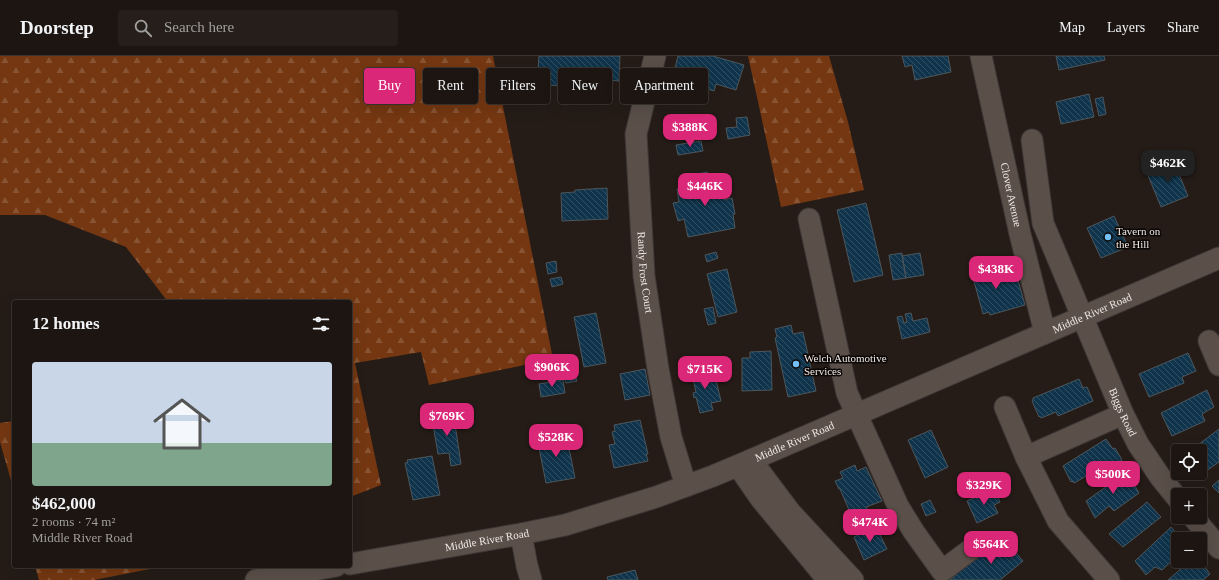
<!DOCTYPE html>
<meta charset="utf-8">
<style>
body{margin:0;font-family:Georgia,serif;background:#251e1a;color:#f1f3f6;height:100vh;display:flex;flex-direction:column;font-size:15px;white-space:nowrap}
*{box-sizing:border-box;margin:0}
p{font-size:13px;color:#a09f9f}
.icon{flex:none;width:22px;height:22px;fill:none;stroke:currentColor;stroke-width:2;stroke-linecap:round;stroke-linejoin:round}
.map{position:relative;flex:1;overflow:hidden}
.side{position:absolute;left:12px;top:244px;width:340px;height:268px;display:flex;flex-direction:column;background:#1c1511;border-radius:4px;box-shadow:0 4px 16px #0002,0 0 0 1px #3a3431}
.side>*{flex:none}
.hud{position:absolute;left:364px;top:12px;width:380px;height:36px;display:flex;gap:8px}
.controls{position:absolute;left:1171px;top:388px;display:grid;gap:8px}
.controls a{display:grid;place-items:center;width:36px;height:36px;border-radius:4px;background:#1c1511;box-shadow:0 4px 16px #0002,0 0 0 1px #3a3431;font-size:20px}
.price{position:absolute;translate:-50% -34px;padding:0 9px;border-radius:8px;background:#db2777;color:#fff;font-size:13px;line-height:26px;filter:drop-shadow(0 1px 2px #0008)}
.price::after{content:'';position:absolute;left:50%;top:24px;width:12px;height:9px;margin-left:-6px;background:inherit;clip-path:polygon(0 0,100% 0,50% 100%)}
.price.active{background:#222;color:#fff}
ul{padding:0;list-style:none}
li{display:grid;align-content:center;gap:8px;height:212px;padding:0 20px}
li span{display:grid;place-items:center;height:124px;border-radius:4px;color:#555}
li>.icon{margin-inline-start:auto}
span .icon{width:72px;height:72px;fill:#fffc;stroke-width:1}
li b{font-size:17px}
h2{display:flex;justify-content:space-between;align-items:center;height:48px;padding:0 20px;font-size:17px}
.tag{padding:0 14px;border-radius:4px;background:#1c1511;box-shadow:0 4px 16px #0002,0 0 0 1px #3a3431;font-size:14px;line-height:36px}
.tag.active{background:#db2777;color:#fff}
header{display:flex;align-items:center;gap:24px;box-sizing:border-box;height:56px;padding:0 20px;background:#1c1511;border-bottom:1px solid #3a3431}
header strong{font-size:19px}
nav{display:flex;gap:22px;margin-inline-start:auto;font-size:14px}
.search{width:280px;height:36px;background:#251e1a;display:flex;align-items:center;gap:10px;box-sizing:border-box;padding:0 14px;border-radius:4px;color:#a09f9f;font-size:15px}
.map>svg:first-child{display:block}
.forest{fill:url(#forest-firs)}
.building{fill:url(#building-back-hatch);stroke:#4c565d}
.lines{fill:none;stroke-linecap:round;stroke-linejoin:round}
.minor-casing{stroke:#403836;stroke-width:23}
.minor{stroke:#5a4f49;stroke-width:21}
.poi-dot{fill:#74c0f6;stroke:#0b0706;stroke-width:1.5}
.labels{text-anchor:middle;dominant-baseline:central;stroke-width:3;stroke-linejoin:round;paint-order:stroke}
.street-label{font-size:11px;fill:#f0e9e5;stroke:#0b0706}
.poi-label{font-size:11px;fill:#f0e9e5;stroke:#0b0706;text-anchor:start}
</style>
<header>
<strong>Doorstep</strong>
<div class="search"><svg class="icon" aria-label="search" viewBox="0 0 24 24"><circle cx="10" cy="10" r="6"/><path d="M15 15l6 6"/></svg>Search here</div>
<nav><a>Map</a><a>Layers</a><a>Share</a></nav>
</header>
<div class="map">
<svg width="1219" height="524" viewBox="0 0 1219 524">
<defs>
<pattern id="forest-firs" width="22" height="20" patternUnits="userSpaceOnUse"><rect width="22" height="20" fill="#743711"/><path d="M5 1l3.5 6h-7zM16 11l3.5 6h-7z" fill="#885434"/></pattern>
<pattern id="building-back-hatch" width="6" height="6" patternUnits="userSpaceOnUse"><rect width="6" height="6" fill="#0f344b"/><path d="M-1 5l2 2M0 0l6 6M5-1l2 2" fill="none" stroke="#325165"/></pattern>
</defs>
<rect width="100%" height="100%" fill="#251c17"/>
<path class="forest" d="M0,0H493L553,303L429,329L421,296L355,307L381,429L350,441V246H168L126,191L45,159H0Z
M748,0H829L848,66L864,134L781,151Z
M14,365V435L0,386V367Z
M35,510H165L94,524H39Z"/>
<path class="building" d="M539,0H620L619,25L584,22L583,26L561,24L560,30L537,28Z
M678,0H713L744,9L736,34L716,28L714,35L693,29L695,22L674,16Z
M902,0H948L951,16L915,24L912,9L905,11Z
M1056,0H1104L1105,4L1059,14Z
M1089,38L1094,61L1061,68L1056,46Z
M1103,41L1106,58L1099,60L1095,43Z
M747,61L750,79L728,83L726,72L737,71L736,62Z
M701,85L703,95L678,99L676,89Z
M1174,106L1188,140L1161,151L1147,117Z
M707,116L709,124L720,122L724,144L732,142L735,158H733L735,172L688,181L684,163L678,165L673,147L679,146L677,133L695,129L693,119Z
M607,132L608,163L562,165L561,137L575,136V134Z
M866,147L883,219L854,226L837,154Z
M1114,160L1128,191L1101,202L1087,172Z
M716,196L718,202L707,206L705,199Z
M902,197L906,222L893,224L889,199Z
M920,197L924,219L906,222L902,200Z
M984,203L989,223L1004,219L1005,224L1017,221L1025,249L990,259L989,256L983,258L969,207Z
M556,205L557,216L548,218L546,207Z
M727,213L737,256L718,261L707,218Z
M561,221L563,228L552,231L550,223Z
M713,251L716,267L708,269L704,253Z
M596,257L606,307L584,311L574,261Z
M911,257L913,265L927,262L930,276L902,283L897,261L902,260L904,267L907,266L905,258Z
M791,269L793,278L803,276L816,335L788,341L775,282L777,281L775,273Z
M771,295L772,334L742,335V302H750V296Z
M1188,297L1196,315L1182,321L1184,327L1149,341L1139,318Z
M705,311L707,321L715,320L721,345L711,347L713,354L700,357L696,341L694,342L693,337L696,336L691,314Z
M574,312L577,325L566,327L563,315Z
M645,313L650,339L625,344L620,318Z
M1079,323L1083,332L1087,331L1093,345L1058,360L1056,356L1041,362L1040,360L1039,361L1032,345L1033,344V342Z
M563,324L565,337L541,341L539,328Z
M1207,334L1214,351L1202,358L1205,365L1172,380L1161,357Z
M440,355L442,363L458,361L459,367L455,368L461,408L451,410L449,397L438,398L431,357Z
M640,364L648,398H646L648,405L614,412L609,389L615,388L612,376L615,375L614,369Z
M1219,373V406L1202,418L1200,415V395H1190Z
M931,374L948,411L925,422L908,384Z
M566,377L575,422L546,427L537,382Z
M1106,383L1113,393L1115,392L1122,404L1091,423L1088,419L1074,427L1072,425L1071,426L1063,410Z
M432,400L440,439L413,444L405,407L408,406L407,404Z
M855,409L857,415L866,411L882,445L866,451L869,456L853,463L840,433H839L835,425L843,422L840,416Z
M1127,416L1139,437L1114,455L1109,450L1095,462L1086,445Z
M1219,424V437L1212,430Z
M994,433L1000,446L994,449L998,457L977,467L967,445Z
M930,444L936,456L926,460L921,448Z
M1147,446L1161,461L1123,491L1109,478Z
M876,471L887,493L864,504L854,481Z
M1171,471L1181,483H1178V499L1162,514L1155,511L1146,519L1135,505Z
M1005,484L1023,505L1000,524H993L992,523L990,524H950L957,518L956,517L983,497L985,501Z
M1200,504L1210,518L1203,524H1168L1190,505Z
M635,514L638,524H608L607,521Z"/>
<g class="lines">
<g class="minor-casing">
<g id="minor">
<path id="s1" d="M655,0L636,78L644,220L658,313L671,381L686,430"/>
<path id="s2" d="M981,0L1020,178L1045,277"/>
<path id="s3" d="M1032,84L1043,167L1123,358L1138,388L1161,422L1178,443"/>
<path d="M809,163L847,337L898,450L914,476L942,515L973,492"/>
<path d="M1209,285L1219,309"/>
<path d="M1005,351L1026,401L1058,465L1109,524"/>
<path d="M1026,401L1123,358"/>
<path d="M751,404L790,456L853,524"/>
<path d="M738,410L761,443L828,524"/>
<path d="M1193,461L1219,492"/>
<path d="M521,478L527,510L531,524"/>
<path id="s4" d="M350,508L521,478L565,469L656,441L713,420L751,404L1219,202"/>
<path d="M256,524L336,510"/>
</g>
</g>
<use href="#minor" class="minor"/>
</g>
<g class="poi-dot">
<circle cx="1108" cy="181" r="4"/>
<circle cx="796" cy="308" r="4"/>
</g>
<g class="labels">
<g class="street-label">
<text stroke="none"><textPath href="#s2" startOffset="142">Clover Avenue</textPath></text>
<text stroke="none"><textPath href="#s1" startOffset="219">Randy Frost Court</textPath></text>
<text stroke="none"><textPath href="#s4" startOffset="787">Middle River Road</textPath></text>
<text stroke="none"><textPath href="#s3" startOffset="289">Biggs Road</textPath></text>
<text stroke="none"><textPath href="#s4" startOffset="463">Middle River Road</textPath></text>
<text stroke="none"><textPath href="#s4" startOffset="139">Middle River Road</textPath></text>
</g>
<g class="poi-label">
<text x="1116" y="175">Tavern on<tspan x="1116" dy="13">the Hill</tspan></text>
<text x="804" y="302">Welch Automotive<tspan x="804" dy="13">Services</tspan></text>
</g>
</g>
</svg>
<div class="controls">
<a><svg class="icon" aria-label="locate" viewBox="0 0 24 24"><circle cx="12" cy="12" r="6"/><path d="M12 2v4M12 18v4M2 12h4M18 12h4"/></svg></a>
<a>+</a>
<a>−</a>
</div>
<b class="price" style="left:690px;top:92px">$388K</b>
<b class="price active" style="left:1168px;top:128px">$462K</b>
<b class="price" style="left:705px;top:151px">$446K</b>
<b class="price" style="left:996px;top:234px">$438K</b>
<b class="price" style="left:552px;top:332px">$906K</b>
<b class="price" style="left:705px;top:334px">$715K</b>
<b class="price" style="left:447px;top:381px">$769K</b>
<b class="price" style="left:556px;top:402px">$528K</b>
<b class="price" style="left:1113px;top:439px">$500K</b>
<b class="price" style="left:984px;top:450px">$329K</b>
<b class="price" style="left:870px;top:487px">$474K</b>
<b class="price" style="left:991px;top:509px">$564K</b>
<div class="hud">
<a class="tag active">Buy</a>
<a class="tag">Rent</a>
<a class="tag">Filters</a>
<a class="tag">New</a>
<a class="tag">Apartment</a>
</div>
<section class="side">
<h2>12 homes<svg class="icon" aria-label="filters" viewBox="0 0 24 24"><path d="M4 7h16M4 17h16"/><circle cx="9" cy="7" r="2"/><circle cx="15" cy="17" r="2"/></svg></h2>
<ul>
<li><span style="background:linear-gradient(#c9d6e8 65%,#7fa58c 0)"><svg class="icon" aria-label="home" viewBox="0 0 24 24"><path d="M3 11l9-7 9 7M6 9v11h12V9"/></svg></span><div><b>$462,000</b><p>2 rooms · 74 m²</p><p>Middle River Road</p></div></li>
</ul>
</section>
</div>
